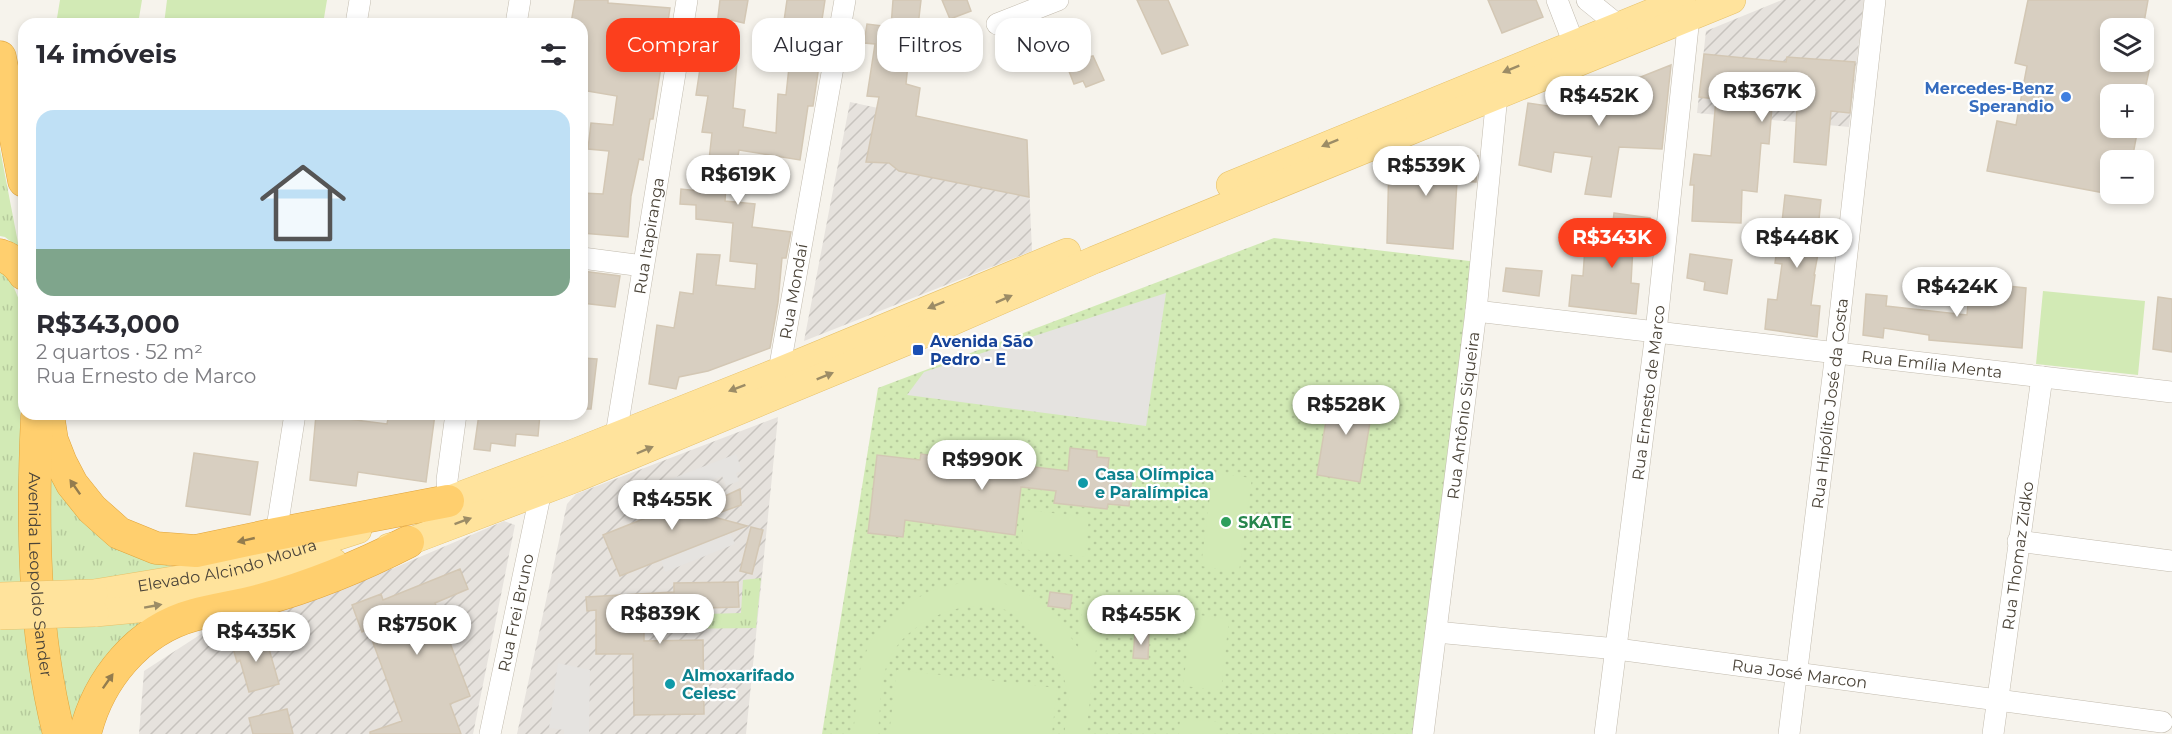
<!DOCTYPE html>
<html lang="pt">
<meta charset="utf-8">
<style>
body{margin:0;font-family:Montserrat,sans-serif;background:#f7f7f7;color:#2b2b33;height:100vh;display:flex;flex-direction:column;font-size:22px;white-space:nowrap}
*{box-sizing:border-box;margin:0}
p{font-size:20px;color:#7c7c81}
.icon{flex:none;width:33px;height:33px;fill:none;stroke:currentColor;stroke-width:2;stroke-linecap:round;stroke-linejoin:round}
.map{position:relative;flex:1;overflow:hidden}
.drawer{position:absolute;left:18px;top:18px;width:570px;height:402px;display:flex;flex-direction:column;background:#fff;border-radius:18px;box-shadow:0 3px 9px #0003}
.drawer>*{flex:none}
.hud{position:absolute;left:606px;top:18px;width:570px;height:54px;display:flex;gap:12px}
.fabs{position:absolute;left:2100px;top:18px;display:grid;gap:12px}
.fabs a{display:grid;place-items:center;width:54px;height:54px;border-radius:12px;background:#fff;box-shadow:0 3px 9px #0003;font-size:30px}
.price{position:absolute;translate:-50% -51px;padding:0 14px;border-radius:21px;background:#fff;color:#222;font-size:20px;line-height:39px;filter:drop-shadow(0 2px 3px #0008)}
.price::after{content:'';position:absolute;left:50%;top:36px;width:18px;height:14px;margin-left:-9px;background:inherit;clip-path:polygon(0 0,100% 0,50% 100%)}
.price.current{background:#fc3f1d;color:#fff}
ul{padding:0;list-style:none}
li{display:grid;align-content:center;gap:12px;height:318px;padding:0 18px}
li span{display:grid;place-items:center;height:186px;border-radius:18px;color:#555}
li>.icon{margin-inline-start:auto}
span .icon{width:108px;height:108px;fill:#fffc;stroke-width:1}
li b{font-size:26px}
h2{display:flex;justify-content:space-between;align-items:center;height:72px;padding:0 18px;font-size:26px}
.pill{padding:0 21px;border-radius:18px;background:#fff;box-shadow:0 3px 9px #0003;font-size:21px;line-height:54px}
.pill.current{background:#fc3f1d;color:#fff}
.map>svg:first-child{display:block}
.industrial{fill:url(#industrial-furrows)}
.grass{fill:url(#grass-tufts)}
.park{fill:url(#park-dots)}
.pitch{fill:#d2eab5}
.parking{fill:#e5e3e0}
.building{fill:#d8cfc1;stroke:#d3c7b4;stroke-width:1.5}
.lines{fill:none;stroke-linecap:round;stroke-linejoin:round}
.minor-casing{stroke:#c2bbae;stroke-width:22}
.major-casing{stroke:#e6c16a;stroke-width:28}
.highway-casing{stroke:#e0a43c;stroke-width:33}
.minor{stroke:#fff;stroke-width:21}
.major{stroke:#ffe39c;stroke-width:27}
.highway{stroke:#ffcf6e;stroke-width:32}
.major-bridge-casing{stroke:#e6c16a;stroke-width:28;stroke-linecap:butt}
.major-bridge{stroke:#ffe39c;stroke-width:27}
.oneway{fill:#9c8c66}
.oneway2{fill:#937c4e}
.shop-dot{fill:#3f7fe0;stroke:#fff;stroke-width:2}
.transit-dot{fill:#1a4fb4;stroke:#fff;stroke-width:2}
.culture-dot{fill:#0f9aa8;stroke:#fff;stroke-width:2}
.leisure-dot{fill:#2e9e5b;stroke:#fff;stroke-width:2}
.labels{text-anchor:middle;dominant-baseline:central;stroke-width:4.5;stroke-linejoin:round;paint-order:stroke}
.shop-label{font-size:16px;font-weight:bold;fill:#366cbe;stroke:#fff;text-anchor:end}
.street-label{font-size:16px;fill:#4b4439;stroke:#fff}
.transit-label{font-size:16px;font-weight:bold;fill:#164399;stroke:#fff;text-anchor:start}
.culture-label{font-size:16px;font-weight:bold;fill:#0d838f;stroke:#fff;text-anchor:start}
.leisure-label{font-size:16px;font-weight:bold;fill:#27864d;stroke:#fff;text-anchor:start}
</style>
<div class="map">
<svg width="2172" height="734" viewBox="0 0 2172 734">
<defs>
<pattern id="industrial-furrows" width="10" height="10" patternUnits="userSpaceOnUse" patternTransform="scale(1.5)"><rect width="10" height="10" fill="#e6e2dd"/><path d="M-1 1l2-2M0 10L10 0M9 11l2-2" fill="none" stroke="#c7c3be"/></pattern>
<pattern id="grass-tufts" width="24" height="20" patternUnits="userSpaceOnUse" patternTransform="scale(1.5)"><rect width="24" height="20" fill="#d2eab5"/><path d="M3 7l-1-3M5 7V3M7 7l1-3M15 17l-1-3M17 17v-4M19 17l1-3" fill="none" stroke="#b6ca9c"/></pattern>
<pattern id="park-dots" width="8" height="8" patternUnits="userSpaceOnUse" patternTransform="scale(1.5)"><rect width="8" height="8" fill="#d2eab5"/><path d="M2 2h.1M6 6h.1" fill="none" stroke="#b6ca9c" stroke-width="1.8" stroke-linecap="round"/></pattern>
</defs>
<rect width="100%" height="100%" fill="#f6f3ec"/>
<path class="industrial" d="M1782,0H1864L1849,127L1697,113L1706,31Z
M850,102L1027,140L1032,251L804,341Z
M778,417L746,734H517L567,504L576,494Z
M504,521L515,525L473,734H139L144,671L212,627L267,611L394,568Z"/>
<path class="grass" d="M0,149L19,248L5,237L0,236Z
M0,270L11,280L19,300L21,461L46,734H0Z
M45,445L137,552L182,571L66,734L53,633Z
M761,578L756,628L668,629V615L741,613L743,580Z"/>
<path class="park" d="M1274,238L1478,262L1421,734H822L878,388Z"/>
<path class="pitch" d="M60,0H142L138,24H56Z
M167,0H327L323,24H164Z
M2043,291L2145,301L2138,375L2036,364Z
M1213,473L1252,478L1239,572L1201,566Z
M1025,510L1089,517L1085,557L1021,549Z
M964,582H1001L1031,596L1056,615L1078,648L1083,605L1101,607L1086,734H1064C1066,723 1069,709 1068,698C1067,681 1059,665 1050,651C1037,632 1019,611 995,607C960,601 918,619 897,646C879,668 881,706 878,734H853L861,662L876,632L902,607L930,591Z
M1192,614L1229,619L1221,690L1183,686Z
M897,670L1057,688L1052,734H889Z
M1180,718L1218,722L1217,734H1179Z"/>
<path class="parking" d="M1166,293L1146,426L907,395L924,372Z
M736,454L742,471L736,473L739,481L726,486L722,476L651,504L645,489Z
M730,533L735,544L665,572L661,560Z
M558,663L590,670L589,734H564V730L549,728Z"/>
<path class="building" d="M575,0H608V3L670,8L653,119H650L643,160L639,159L631,196L628,237L582,233V193L603,194L609,151L588,149L591,123L613,125L617,96L582,90V24L571,23Z
M720,0H748L744,23L731,20L726,62H737L733,108L745,110L743,127L776,133L778,94L786,95L793,30L783,28L787,0H825L819,39H823L813,106H808L800,160L739,150L735,171L727,170L725,201L755,204L752,227L791,232L786,258H782L778,302L770,348L708,371L679,377L676,389L649,384L657,325L674,328L680,292L693,294L697,254L720,255L716,285L755,289L757,264L730,261L733,223L696,219V205L680,204L681,189L699,191V177L707,178L712,133L702,132L708,96L696,95L701,62H704L707,33L716,34Z
M893,0H921L918,26L906,25L901,63L908,64L906,84L920,88L916,116L1027,140L1029,197L899,171L889,163L866,162L879,97L867,96L875,44L864,43L867,24L891,27Z
M942,0H967L971,11L950,19Z
M1137,0H1168L1188,45L1162,54Z
M1488,0H1536L1543,17L1502,33Z
M2028,0H2148L2143,28H2110V62H2151L2144,94H2110V128H2138L2132,160H2110V194L1987,171L1997,121L2016,125L2027,66L2015,63Z
M1081,54L1085,58L1093,56L1104,80L1086,87L1083,81L1074,84L1065,61Z
M1704,54L1786,62L1787,57L1855,62L1850,113L1831,111L1826,165L1794,162L1797,108L1772,106L1769,144L1761,143L1757,192L1742,190L1741,223L1692,221L1694,185H1690L1694,154L1711,156L1716,99L1699,97Z
M1671,65L1662,149L1619,147L1611,197L1585,194L1592,157L1554,152L1551,172L1519,165L1528,103L1569,109L1572,87L1608,90Z
M1413,150L1478,156L1476,182L1457,181L1453,249L1387,243L1389,160Z
M1785,195L1821,200L1817,238H1821L1814,275H1815L1811,305L1820,306L1817,337L1765,329L1768,299L1777,300L1782,264L1775,263L1777,248L1779,249Z
M1614,213L1650,218L1647,248L1633,246L1631,283L1639,284L1636,314L1569,306L1572,275L1583,276L1585,247L1610,249Z
M1690,254L1732,260L1727,294L1704,290L1705,282L1687,278Z
M1506,268L1542,271L1539,296L1503,291Z
M582,271L620,276L615,307L582,303Z
M1970,282L2026,288L2022,348L1929,340V335L1884,328L1883,338L1863,335L1866,294L1887,296L1886,306L1967,315Z
M2158,297L2172,299V352L2153,349Z
M582,358L597,359L591,409H582Z
M1331,391L1374,398L1360,482L1317,475Z
M389,414H435L426,482L358,472L356,486L310,480L316,415L387,424Z
M479,414H540L538,436L516,434L515,446L491,443L490,451L474,449Z
M1070,448L1097,451V457L1109,458L1107,475L1132,478L1129,506L1108,504L1107,509L1054,503L1056,491L1021,487L1015,535L905,520L903,537L868,533L877,455L920,460L921,454L1035,469V467L1068,471Z
M194,453L258,462L250,515L186,506Z
M721,488L725,496L740,489L741,505L710,516L747,526L620,576L603,535Z
M751,527L763,530L752,574L740,571Z
M460,569L468,589L435,603L470,696L450,704L461,734H370V732L402,721L368,629L362,632L352,605L381,594L383,600Z
M738,582L739,607L674,609V606L644,607V641L703,640L704,714L634,715L633,654H596V610L587,611L586,597L674,592V583Z
M1050,592L1072,595L1070,609L1048,606Z
M1135,633L1149,634L1148,659L1133,658Z
M265,635L279,684L249,692L240,660L237,662L232,645Z
M287,709L293,734H253L249,718Z"/>
<g class="lines">
<g class="minor-casing">
<g id="minor">
<path d="M1557,0L1574,44"/>
<path d="M1587,0L1619,26"/>
<path d="M356,24L360,0"/>
<path d="M516,24L520,0"/>
<path d="M997,24L1058,0"/>
<path d="M582,258L643,266"/>
<path id="s1" d="M1476,311L2172,392"/>
<path id="s2" d="M779,371L845,0"/>
<path id="s3" d="M616,435L687,0"/>
<path d="M448,501L447,480L456,414"/>
<path d="M276,534L295,414"/>
<path d="M2018,541L2172,561"/>
<path id="s4" d="M1436,632L1617,649L2162,722"/>
<path id="s5" d="M490,734L541,491"/>
<path id="s6" d="M1423,734L1476,311L1497,95"/>
<path id="s7" d="M1605,734L1656,332L1689,17"/>
<path id="s8" d="M1789,734L1836,352L1875,0"/>
<path id="s9" d="M1993,734L2042,377"/>
</g>
</g>
<g class="major-casing">
<g id="major">
<path d="M1230,185L1682,0"/>
<path d="M429,507L568,455L779,371L1067,252"/>
<path d="M389,547L408,542L577,478L908,341L1094,260L1732,0"/>
<path id="s10" d="M94,593L234,570L358,530"/>
<path d="M95,613L148,608L236,590L334,562"/>
</g>
</g>
<g class="highway-casing">
<g id="highway">
<path d="M0,57L24,181"/>
<path d="M0,255C10,258 18,264 24,274"/>
<path d="M48,414L52,440L61,463L72,484L92,509L119,533L156,548L196,551L276,534L448,501"/>
<path id="s11" d="M37,416C32,521 33,632 59,734"/>
<path d="M85,734C98,680 138,630 194,615C216,609 239,606 261,600C312,586 361,566 408,542"/>
</g>
</g>
<use href="#minor" class="minor"/>
<use href="#major" class="major"/>
<use href="#highway" class="highway"/>
<g class="major-bridge-casing">
<path id="major-bridge" d="M0,596L94,593
M0,616L95,613"/>
</g>
<use href="#major-bridge" class="major-bridge"/>
</g>
<defs><path id="oneway-solid" d="M-6-.8H1V-3.2L6.5 0L1 3.2V.8H-6Z" transform="scale(1.5)"/></defs>
<g class="oneway">
<use href="#oneway-solid" transform="translate(1511 69) rotate(158)"/>
<use href="#oneway-solid" transform="translate(1330 143) rotate(158)"/>
<use href="#oneway-solid" transform="translate(1004 299) rotate(-24)"/>
<use href="#oneway-solid" transform="translate(936 305) rotate(158)"/>
<use href="#oneway-solid" transform="translate(825 376) rotate(-22)"/>
<use href="#oneway-solid" transform="translate(737 388) rotate(159)"/>
<use href="#oneway-solid" transform="translate(645 450) rotate(-23)"/>
<use href="#oneway-solid" transform="translate(463 521) rotate(-20)"/>
<use href="#oneway-solid" transform="translate(153 606) rotate(-10)"/>
</g>
<g class="oneway2">
<use href="#oneway-solid" transform="translate(75 487) rotate(-125)"/>
<use href="#oneway-solid" transform="translate(246 540) rotate(167)"/>
<use href="#oneway-solid" transform="translate(108 681) rotate(-55)"/>
</g>
<circle class="shop-dot" cx="2066" cy="97" r="6"/>
<rect class="transit-dot" x="912" y="344" width="12" height="12" rx="3"/>
<g class="culture-dot">
<circle cx="1083" cy="483" r="6"/>
<circle cx="670" cy="684" r="6"/>
</g>
<circle class="leisure-dot" cx="1226" cy="522" r="6"/>
<g class="labels">
<g class="shop-label">
<text x="2054" y="88">Mercedes-Benz<tspan x="2054" dy="18">Sperandio</tspan></text>
</g>
<g class="street-label">
<text stroke="none"><textPath href="#s3" startOffset="202">Rua Itapiranga</textPath></text>
<text stroke="none"><textPath href="#s2" startOffset="81">Rua Mondaí</textPath></text>
<text stroke="none"><textPath href="#s1" startOffset="459">Rua Emília Menta</textPath></text>
<text stroke="none"><textPath href="#s7" startOffset="344">Rua Ernesto de Marco</textPath></text>
<text stroke="none"><textPath href="#s8" startOffset="333">Rua Hipólito José da Costa</textPath></text>
<text stroke="none"><textPath href="#s6" startOffset="321">Rua Antônio Siqueira</textPath></text>
<text stroke="none"><textPath href="#s9" startOffset="180">Rua Thomaz Zidko</textPath></text>
<text stroke="none"><textPath href="#s10" startOffset="136">Elevado Alcindo Moura</textPath></text>
<text stroke="none"><textPath href="#s11" startOffset="159">Avenida Leopoldo Sander</textPath></text>
<text stroke="none"><textPath href="#s5" startOffset="124">Rua Frei Bruno</textPath></text>
<text stroke="none"><textPath href="#s4" startOffset="366">Rua José Marcon</textPath></text>
</g>
<g class="transit-label">
<text x="930" y="341">Avenida São<tspan x="930" dy="18">Pedro - E</tspan></text>
</g>
<g class="culture-label">
<text x="1095" y="474">Casa Olímpica<tspan x="1095" dy="18">e Paralímpica</tspan></text>
<text x="682" y="675">Almoxarifado<tspan x="682" dy="18">Celesc</tspan></text>
</g>
<g class="leisure-label">
<text x="1238" y="522">SKATE</text>
</g>
</g>
</svg>
<div class="fabs">
<a><svg class="icon" aria-label="layers" viewBox="0 0 24 24"><path d="M12 4l9 5-9 5-9-5zM3 14l9 5 9-5"/></svg></a>
<a>+</a>
<a>−</a>
</div>
<b class="price" style="left:1762px;top:123px">R$367K</b>
<b class="price" style="left:1599px;top:127px">R$452K</b>
<b class="price" style="left:1426px;top:197px">R$539K</b>
<b class="price" style="left:738px;top:206px">R$619K</b>
<b class="price current" style="left:1612px;top:269px">R$343K</b>
<b class="price" style="left:1797px;top:269px">R$448K</b>
<b class="price" style="left:1957px;top:318px">R$424K</b>
<b class="price" style="left:1346px;top:436px">R$528K</b>
<b class="price" style="left:982px;top:491px">R$990K</b>
<b class="price" style="left:672px;top:531px">R$455K</b>
<b class="price" style="left:660px;top:645px">R$839K</b>
<b class="price" style="left:1141px;top:646px">R$455K</b>
<b class="price" style="left:417px;top:656px">R$750K</b>
<b class="price" style="left:256px;top:663px">R$435K</b>
<div class="hud">
<a class="pill current">Comprar</a>
<a class="pill">Alugar</a>
<a class="pill">Filtros</a>
<a class="pill">Novo</a>
</div>
<section class="drawer">
<h2>14 imóveis<svg class="icon" aria-label="filters" viewBox="0 0 24 24"><path d="M4 7h16M4 17h16"/><circle cx="9" cy="7" r="2"/><circle cx="15" cy="17" r="2"/></svg></h2>
<ul>
<li><span style="background:linear-gradient(#bfe0f5 75%,#7fa58c 0)"><svg class="icon" aria-label="home" viewBox="0 0 24 24"><path d="M3 11l9-7 9 7M6 9v11h12V9"/></svg></span><div><b>R$343,000</b><p>2 quartos · 52 m²</p><p>Rua Ernesto de Marco</p></div></li>
</ul>
</section>
</div>
